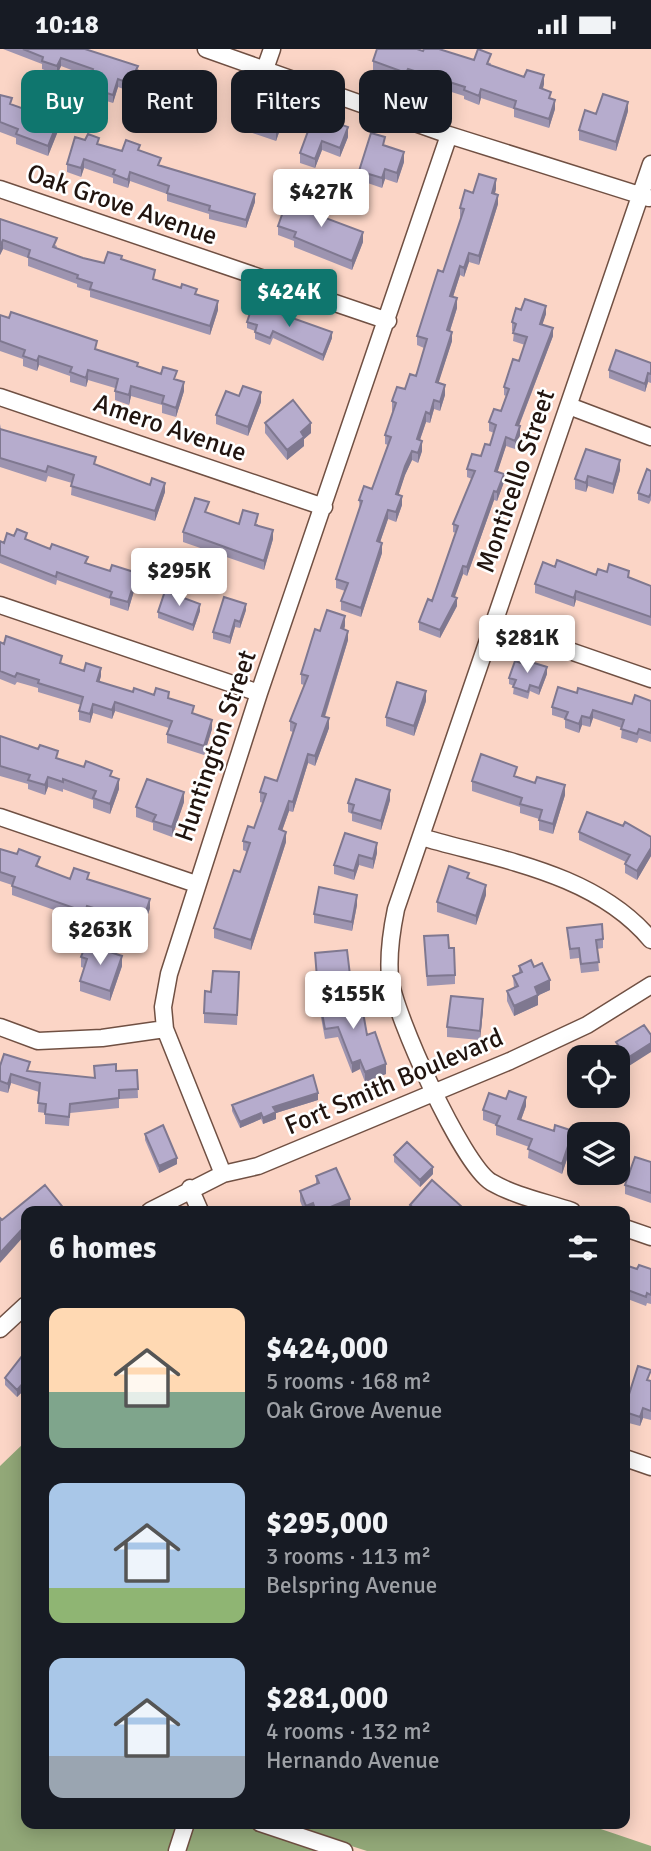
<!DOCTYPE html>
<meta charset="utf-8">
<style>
body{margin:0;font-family:Signika,sans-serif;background:#20242c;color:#f1f3f6;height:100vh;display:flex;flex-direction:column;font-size:26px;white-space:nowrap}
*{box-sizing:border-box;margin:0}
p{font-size:23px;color:#9ea1a6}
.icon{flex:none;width:38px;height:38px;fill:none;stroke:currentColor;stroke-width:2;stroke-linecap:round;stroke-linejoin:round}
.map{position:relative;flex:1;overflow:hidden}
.side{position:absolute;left:21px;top:1157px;width:609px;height:623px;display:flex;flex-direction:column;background:#171b24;border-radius:14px;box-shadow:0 4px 18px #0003}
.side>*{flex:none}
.hud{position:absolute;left:21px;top:21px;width:609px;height:63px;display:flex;gap:14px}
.tools{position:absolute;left:567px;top:996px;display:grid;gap:14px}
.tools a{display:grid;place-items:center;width:63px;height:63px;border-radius:14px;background:#171b24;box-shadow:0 4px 18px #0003;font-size:35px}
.price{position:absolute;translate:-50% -60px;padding:0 16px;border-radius:7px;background:#fff;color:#222;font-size:23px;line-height:46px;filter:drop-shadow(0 2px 4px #0008)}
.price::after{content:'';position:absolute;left:50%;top:42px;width:21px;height:16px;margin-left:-10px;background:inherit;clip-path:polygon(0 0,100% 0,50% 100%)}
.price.active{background:#0f766e;color:#fff}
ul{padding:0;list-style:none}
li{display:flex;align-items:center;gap:21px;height:175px;padding:0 28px}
li span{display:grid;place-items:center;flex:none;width:196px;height:140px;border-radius:14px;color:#555}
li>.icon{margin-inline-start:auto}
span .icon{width:84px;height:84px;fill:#fffc;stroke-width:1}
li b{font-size:30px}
h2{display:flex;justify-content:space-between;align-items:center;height:84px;padding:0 28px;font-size:30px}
.pill{padding:0 24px;border-radius:14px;background:#171b24;box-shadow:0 4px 18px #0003;font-size:24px;line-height:63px}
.pill.active{background:#0f766e;color:#fff}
.status{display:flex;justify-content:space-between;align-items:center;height:49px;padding:0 35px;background:#171b24;direction:ltr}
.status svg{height:19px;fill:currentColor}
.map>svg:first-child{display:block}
.forest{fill:#92a878}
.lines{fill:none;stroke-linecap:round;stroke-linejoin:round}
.minor-casing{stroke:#705043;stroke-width:19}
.minor{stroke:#fff;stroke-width:16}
.wall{fill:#9d94b0}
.shaded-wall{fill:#7f7890}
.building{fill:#b6accd;stroke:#7f7890;stroke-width:2}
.labels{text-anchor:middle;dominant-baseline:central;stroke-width:5;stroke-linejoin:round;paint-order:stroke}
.street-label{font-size:26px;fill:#21140f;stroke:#fff}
</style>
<div class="status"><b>10:18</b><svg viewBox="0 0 49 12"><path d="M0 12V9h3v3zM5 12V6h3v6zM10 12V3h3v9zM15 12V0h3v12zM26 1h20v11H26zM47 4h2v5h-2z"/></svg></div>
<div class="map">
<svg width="651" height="1802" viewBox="0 0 651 1802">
<rect width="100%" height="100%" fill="#fbd5c6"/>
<path class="forest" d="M26,1392V1774L177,1775L168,1802H0V1417Z
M195,1774L237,1775L321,1802H186Z
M283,1775H586L651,1797V1802H367Z"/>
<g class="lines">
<g class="minor-casing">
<path id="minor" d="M206,0L449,86L649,149
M265,20L272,0
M0,140L388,272
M0,348L324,458
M569,357L651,388
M0,556L259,644
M492,575L651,630
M0,768L196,835
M421,788C500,811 595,824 651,891
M0,978L38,992L102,989L165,980
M223,1125L165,980L163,958L169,925L259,644L449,86
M190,1139L200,1162
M150,1162L223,1125L258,1117L510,1012L587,976L651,936
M572,1162C545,1153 515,1147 491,1133C462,1115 394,965 390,929C388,906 391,884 396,860L651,115
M625,1179L651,1188
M0,1280L26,1256
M625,1409L651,1418
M260,1774L344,1802
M177,1802L186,1774"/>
</g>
<use href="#minor" class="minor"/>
</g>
<path class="wall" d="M3,0H85L138,22L183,45L177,63L140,52V46L118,38L113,54L97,49L98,40L90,37V28L61,17L57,26L42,20V15Z
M423,2L491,14L490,16L544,35L543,40L551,50L555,60L549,79L514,68V60L481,49L479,56L464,50V47L408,29L406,33L373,21V12Z
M0,46L12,56L58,82L48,107L16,95V89L0,83Z
M263,58L284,69L276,92L238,79V69Z
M628,62L616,102L579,91V81Z
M314,66L348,88L340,108L322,101L315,119L300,114V104Z
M85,91L122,102H140L161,117L255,153L246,179L209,170V165L167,152V145L130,132L128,139L113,134V129L84,119L81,128L67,123V115Z
M385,97L404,113L397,134L385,130L382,139L359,131V122Z
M496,140L495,145L498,155L479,216L469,213L464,228L460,226L453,248L457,259L450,282L452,292L438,334L445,346L440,362L434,360L430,374L426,373L420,391L422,402L418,414L412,411L405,426L398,446L402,456L396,473L388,470L380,493L382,504L361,568L341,561V552L345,542L336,539V530L360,461L359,451L372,440L388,396L385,395V386L393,362H392V352L405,340L416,327L424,299L417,296V287L443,223L461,169L460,168V159L473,144Z
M295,164L324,165L323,169L363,193L352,221L294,198V192L278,186V177Z
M0,170L57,197L56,199L83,209L104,214L122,210L155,230L197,246L218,261L210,286L90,248V242L77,238V235L28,217V209L3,200L0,206Z
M521,261L546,265L542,275L553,287L519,377L520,386L515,400L506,397L497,423L504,433L497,452L494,451L467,527L463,525L454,548L457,557L440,589L419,581V573L432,552L456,484L453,483V475L472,430L467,428V420L481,407L490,396L494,384L489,382V373L501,362L506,347L504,346V338L519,312L525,296L513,292L514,283L512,282V273Z
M0,266L97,301L138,318L177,331L184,342L176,368L162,364V356L131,347L129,356L115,351V339L88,331L86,338L70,333V327L39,316L37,322L23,317V310L0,302Z
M247,273L332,289L323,312L273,289L270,296L255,290V282L247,279Z
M651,314V334L648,333L645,343L609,329V321Z
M239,347L261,353L248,387L216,375V366Z
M265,374L311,384L304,390V397L287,411L265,384Z
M0,375L1,380L96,416L165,443L155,472L71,446L72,434L48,427L46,433L0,418Z
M586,400L620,421L613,445L588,437L586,443L575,440V430Z
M651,422V451L649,455L638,451V444Z
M208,464L239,475H258V476L273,490L264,521L183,493V483Z
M27,491L88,515L137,532L128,562L110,556V550L57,531L56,536L0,514V492L4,494Z
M555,518L596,526L629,529L651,537V577L576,551L574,558L535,544V535Z
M246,561L240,579L235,578L230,595L213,590V583Z
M200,562L193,582L158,569V563Z
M345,577L344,580L348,591L325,668L329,679L315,717L308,714L293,763L289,762L282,782L286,793L251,901L214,889V879L240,823L247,803L243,801V792L254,779L263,754L260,753V743L277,732L293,683L290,682V672L304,636L301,635V625L320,582Z
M0,593L101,627L99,633L133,643L154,646L169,649L194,665L212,680L204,706L167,694V685L169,679L115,662L112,670L93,664L90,674L79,671V662L81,656L38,643V639L17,633L15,636L0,630Z
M547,625L539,646L530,642L528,650L513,645L514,637L509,635V629Z
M577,644L632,655L651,652V693L639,689L637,694L621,689L622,679L593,669L590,678L582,676L579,684L565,679V670L552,666V658Z
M426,652L414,687L386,677V668Z
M0,687L58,710L112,727L119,740L110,765L93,759V751L63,740V743L48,738L45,746L28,740V735L0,727Z
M517,728L565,746L553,785L539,781V770L520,764V758L472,742V732Z
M390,751L381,781L352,772V765L348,763V754Z
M184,753L172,788L153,781V774L136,768V758Z
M579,783L651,788V807L637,831L625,824V815L626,813L579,791Z
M345,784L377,804L373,820L359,816L354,831L334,825V816Z
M0,800L40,817L39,819L70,830H89L150,859L138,896L108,886V877L110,873L87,866L85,872L12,846V836L0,832Z
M469,830L486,846L476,876L437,863V853Z
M357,856L352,882L314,874V865Z
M567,879L603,890V899L597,900L599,922L581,924L579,909L570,910Z
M424,887L455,926V935L427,937Z
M315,904L350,926V933L317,936Z
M81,908L122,917L110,952L80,942V932L84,919L81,918Z
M519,917L534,918L550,941L538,946V956L514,967L507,952V942L514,939L513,927L519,924Z
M239,933L237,976L204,974V964Z
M320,953L367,986L386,1025L365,1033L360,1020L352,1024L338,988L325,990L320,963Z
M483,960L480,991L447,988V978Z
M0,1017L30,1022L94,1029V1017L116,1022L137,1021L138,1049L119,1050V1059L70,1064L69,1077L45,1075V1064L38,1063L39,1043L11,1034L8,1044L0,1042Z
M579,1021V1035L577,1031V1022Z
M625,1045L610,1055L605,1046H618Z
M318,1051L276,1064V1070L263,1075L261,1070L240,1079L232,1062V1056Z
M526,1057L521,1071L573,1092L562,1125L528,1109L529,1098L496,1086V1076L483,1071V1061Z
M145,1085L177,1115L159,1124L145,1091Z
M394,1106L433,1125L420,1138L394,1113Z
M651,1113V1154L625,1145V1136Z
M316,1127L350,1159L343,1162H304L300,1152V1142L316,1135Z
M410,1156L461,1162H410Z
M625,1216L637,1220H651V1255L647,1254L646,1257L625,1249Z
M26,1302V1339L17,1348L5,1336V1329Z
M651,1331V1371L643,1369L640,1377L625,1373V1358Z"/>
<path class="shaded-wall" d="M61,9V17L57,26V17Z
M544,26V35L540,48V39Z
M118,30V38L113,54V46Z
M183,36V45L177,63V55Z
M481,40V49L479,56V47Z
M555,51V60L549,79V70Z
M628,53V62L616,102V93Z
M284,59V69L276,92V83Z
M58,72V82L48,107V97Z
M348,78V88L340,108V99Z
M322,92V101L315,119V110Z
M404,103V113L397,134V124Z
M84,110V119L81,128V119Z
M385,120V130L382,139V129Z
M130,123V132L128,139V131Z
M496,130V140L492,153V144Z
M255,145V153L246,179V171Z
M498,146V155L479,216V207Z
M324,156V165L320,177V167Z
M363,183V193L352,221V212Z
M3,191V200L0,206V198Z
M469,204V213L464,228V219Z
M460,217V226L450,257V247Z
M457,249V259L447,291V281Z
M218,252V261L210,286V277Z
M546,257V265L540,283V275Z
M553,279V287L516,384V376Z
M332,283V289L323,312V306Z
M452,283V292L436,342V333Z
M39,307V316L37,322V312Z
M88,321V331L86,338V329Z
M648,324V333L645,343V335Z
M184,333V342L176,368V359Z
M445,336V346L440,362V353Z
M131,337V347L129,356V346Z
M261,343V353L248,387V378Z
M434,351V360L430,374V365Z
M426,363V373L417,399V390Z
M311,374V384L304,390V397L287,411V401L301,383Z
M520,377V386L515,400V392Z
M506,388V397L495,431V422Z
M422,392V402L418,414V404Z
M412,402V411L405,426L396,454V445L405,417Z
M620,411V421L613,445V435Z
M504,425V433L497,452V443Z
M588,427V437L586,443V434Z
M165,434V443L155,472V462Z
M494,442V451L467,527V518Z
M402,447V456L396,473V463Z
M388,461V470L377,502V492Z
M273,481V490L264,521V512Z
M382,494V504L361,568V559Z
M463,517V525L452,556V547Z
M137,524V532L128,562V553Z
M576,542V551L574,558V549Z
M457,549V557L440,589V581Z
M200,555V562L193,582V576Z
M246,555V561L240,579V573Z
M345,567V577L341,589V579Z
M235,571V578L230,595V588Z
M348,582V591L322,676V667Z
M547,618V625L539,646V639Z
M101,619V627L97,641V632Z
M426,642V652L414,687V677Z
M115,653V662L112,670V661Z
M93,655V664L90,674V665Z
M593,661V669L590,678V669Z
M582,667V676L579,684V675Z
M329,669V679L315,717V707Z
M212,671V680L204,706V697Z
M308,705V714L293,763V753Z
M48,728V738L45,746V736Z
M119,730V740L110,765V755Z
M565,736V746L553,785V775Z
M390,741V751L381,781V772Z
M184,743V753L172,788V778Z
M289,752V762L279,790V780Z
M286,783V793L251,901V891Z
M377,794V804L373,820V810Z
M651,799V807L637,831V822Z
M359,806V816L354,831V822Z
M486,836V846L476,876V867Z
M357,846V856L352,882V873Z
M150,850V859L138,896V887Z
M122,907V917L110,952V942Z
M550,931V941L535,948V938Z
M538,946V956L514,967V957Z
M483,950V960L480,991V982Z
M651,994V1003L618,1024V1015Z
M360,1011V1020L352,1024V1014Z
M386,1015V1025L365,1033V1023Z
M11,1025V1034L8,1044V1035Z
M625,1037V1045L610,1055V1047L618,1046V1042Z
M318,1044V1051L276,1064V1070L263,1075V1069L273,1058Z
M589,1046H597L589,1051Z
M526,1048V1057L518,1079V1070Z
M261,1064V1070L240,1079V1073Z
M573,1082V1092L562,1125V1115Z
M177,1109V1115L159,1124V1117Z
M433,1118V1125L420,1138V1131Z
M350,1150V1159L343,1162H321Z
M313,1154V1162H306V1157Z
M25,1177V1186L0,1214V1204Z
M26,1331V1339L17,1348V1341Z
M643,1359V1369L640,1377V1368Z"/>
<path class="building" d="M23,0H85L138,17L136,21L183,36L177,55L140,44L142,39L118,30L113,46L97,41L100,33L90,29L93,20L61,9L57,17L42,12L43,8Z
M377,0H417L423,2L424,0H439L474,11L478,0L491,5L487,15L524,28L527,21L544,26L540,39L551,43L549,49L555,51L549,70L514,59L516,52L481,40L479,47L464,41L465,38L408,20L406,24L373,12Z
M603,45L628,53L616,93L579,81L585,61L596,65Z
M0,46L12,49L10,55L58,72L48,97L16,85L18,80L0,73Z
M244,51L263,58L265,52L284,59L276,83L238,69Z
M314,66L348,78L340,99L322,92L315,110L300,104Z
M371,84L385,88L383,96L404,103L397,124L385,120L382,129L359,122Z
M88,85L99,89L97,95L122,102L126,91L140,96L138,101L161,109L158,116L255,145L246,171L209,161L210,157L167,144L169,137L130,123L128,131L113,125L115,121L84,110L81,119L67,115L75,88L85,91Z
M479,125L496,130L492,144L498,146L479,207L469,204L464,219L460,217L450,247L457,249L447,281L452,283L436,333L445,336L440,353L434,351L430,365L426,363L417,390L422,392L418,404L412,402L405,417L396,445L402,447L396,463L388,461L377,492L382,494L361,559L341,552L348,534L336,530L362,452L359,451L364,437L372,440L391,388L385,386L396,354L392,352L397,338L405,340L410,325L416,327L427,290L417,287L438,221L443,223L464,160L460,159L465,141L473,144Z
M301,147L324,156L320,167L363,183L352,212L294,188L296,183L278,177L284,160L295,164Z
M0,170L57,189L53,198L83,209L104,214L108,203L122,207L121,210L155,221L153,230L181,239L182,235L197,240L195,245L218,252L210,277L90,240L92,234L77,229L78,226L28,208L30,201L3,191L0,197Z
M525,250L546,257L540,275L553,279L516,376L520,377L515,392L506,388L495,422L504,425L497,443L494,442L467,518L463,517L452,547L457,549L440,581L419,573L428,550L432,552L458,477L453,475L475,422L467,420L472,405L481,407L485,395L490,396L496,376L489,373L494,360L501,362L509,340L504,338L513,310L519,312L527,288L513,284L516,275L512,273L516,259L521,261Z
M253,255L332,283L323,306L273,282L270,289L255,283L257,276L247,273Z
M11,263L97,292L95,300L138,314L137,317L161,325L163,318L177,322L174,330L184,333L176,359L162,354L164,347L131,337L129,346L115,342L118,330L88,321L86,329L70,323L72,318L39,307L37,312L23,307L25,301L0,292V266L9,269Z
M616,301L651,314V325L648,324L645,335L609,321Z
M243,337L261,343L248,378L216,366L226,342L239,347Z
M293,351L311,374L301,383L304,388L287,401L265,374Z
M0,380L96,408L94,415L150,436L152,429L165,434L155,462L71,437L74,426L48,417L46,423L0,409Z
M586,400L620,411L613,435L588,427L586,434L575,430Z
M647,420L651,422V444L649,448L638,444Z
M195,449L209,453L205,463L239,475L243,461L258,465L255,476L273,481L264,512L183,483Z
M17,480L27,484L25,490L50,500L52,495L88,508L85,514L110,522L112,516L137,524L128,553L110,548L112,543L57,523L56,528L0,506V492L4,494L7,484L14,487Z
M557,511L596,526L598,520L607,523L609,515L629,522L628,528L651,537V568L576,542L574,549L535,535L543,513L555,518Z
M165,542L200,555L193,576L158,563Z
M224,548L246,555L240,573L235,571L230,588L213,583Z
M327,561L345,567L341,579L348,582L322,667L329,669L315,707L308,705L293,753L289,752L279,780L286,783L251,891L214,879L234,821L240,823L250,794L243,792L248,777L254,779L266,745L260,743L265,728L277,732L296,675L290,672L308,627L301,625L315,580L320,582Z
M6,587L62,607L60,614L84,622L86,614L101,619L97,632L133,643L134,639L154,646L156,639L169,643L168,649L194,657L192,664L212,671L204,697L167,685L172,672L115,653L112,661L93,655L90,665L79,662L83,648L38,634L39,631L17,624L15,628L0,622V593L4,595Z
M515,612L530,617L531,613L547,618L539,639L530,636L528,643L513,638L516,631L509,629Z
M397,633L426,642L414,677L386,668Z
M558,638L577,644L578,639L632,655L635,646L651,652V684L639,680L637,685L621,680L624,671L593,661L590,669L582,667L579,675L565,670L568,663L552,658Z
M0,687L38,700L40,696L58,702L56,709L84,718L86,712L112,722L110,727L119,730L110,755L93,749L96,742L63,730V733L48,728L45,736L28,731L30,726L0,717Z
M481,705L517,718L514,727L535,734L537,728L565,736L553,775L539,771L542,761L520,755L522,749L472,732Z
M147,730L184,743L172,778L153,772L156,766L136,758Z
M356,730L390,741L381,772L352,763L354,756L348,754Z
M587,763L623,777L625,773L651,788V799L637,822L625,815L630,806L579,783Z
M345,784L377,794L373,810L359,806L354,822L334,816Z
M0,800L17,805L19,800L40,808L36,817L70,830L74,819L89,824L87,830L150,850L138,887L108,877L113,865L87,857L85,863L12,837L15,828L0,823Z
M449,817L469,824L467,829L486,836L476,867L437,853Z
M319,838L357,846L352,873L314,865Z
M602,875L603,890L596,891L599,913L581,915L579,899L570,900L567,879Z
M448,886L449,899H454L455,926L427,927L424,887Z
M86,895L122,907L110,942L80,932L87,910L81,908Z
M347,901L350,926L317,929L315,904Z
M531,911L534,918L542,914L550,931L535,938L538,946L514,957L507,942L518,937L513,927L522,923L519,917Z
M213,922L239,923L237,966L204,964L205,942L211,943Z
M360,946L367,986L375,983L386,1015L365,1023L360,1011L352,1014L338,978L325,980L320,953Z
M451,947L483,950L480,982L447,978Z
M644,976L651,986V994L618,1015V1008H599L618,996L616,993Z
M4,1005L30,1013L27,1022L95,1029L94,1017L116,1015V1022L137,1021L138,1040L119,1041V1049L70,1055L69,1068L45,1065L46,1055L38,1054L40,1034L11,1025L8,1035L0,1032V1017Z
M618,1025L625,1037L618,1042Z
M313,1026L318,1044L273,1058L276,1063L263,1069L261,1064L240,1073L232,1056Z
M509,1042L526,1048L518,1070L554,1082L555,1076L573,1082L562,1115L528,1100L532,1090L496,1076L500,1067L483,1061L489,1044L506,1050Z
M163,1076L177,1109L159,1117L145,1085Z
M407,1093L433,1118L420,1131L394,1106Z
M635,1108L651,1113V1144L625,1136Z
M336,1119L350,1150L321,1162H316L313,1154L306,1157L300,1142L319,1134L316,1127Z
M432,1131L461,1157L457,1162H433L431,1161L430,1162H417L410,1156Z
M45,1136L65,1161L64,1162H26V1179L25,1177L0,1204V1169L2,1171Z
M625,1216L637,1220L639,1216L651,1220V1246L647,1244L646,1248L625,1240Z
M26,1302V1331L17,1341L5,1329Z
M638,1317L651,1321L647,1331L651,1332V1362L643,1359L640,1368L625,1363V1358Z"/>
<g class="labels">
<g class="street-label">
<text transform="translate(122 156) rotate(19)">Oak Grove Avenue</text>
<text transform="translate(170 379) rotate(19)">Amero Avenue</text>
<text transform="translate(516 432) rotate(-71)">Monticello Street</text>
<text transform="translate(216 697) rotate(-71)">Huntington Street</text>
<text transform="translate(394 1033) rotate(-23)">Fort Smith Boulevard</text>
</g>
</g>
</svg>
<div class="tools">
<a><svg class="icon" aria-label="locate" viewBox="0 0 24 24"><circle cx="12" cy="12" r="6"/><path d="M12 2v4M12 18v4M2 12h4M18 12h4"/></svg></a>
<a><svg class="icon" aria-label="layers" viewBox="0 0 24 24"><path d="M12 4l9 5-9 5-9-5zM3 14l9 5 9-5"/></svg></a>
</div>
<b class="price" style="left:321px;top:180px">$427K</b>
<b class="price active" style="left:289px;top:280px">$424K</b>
<b class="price" style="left:179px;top:559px">$295K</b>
<b class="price" style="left:527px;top:626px">$281K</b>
<b class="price" style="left:100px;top:918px">$263K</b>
<b class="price" style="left:353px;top:982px">$155K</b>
<div class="hud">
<a class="pill active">Buy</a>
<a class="pill">Rent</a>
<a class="pill">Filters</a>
<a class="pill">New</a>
</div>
<section class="side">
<h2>6 homes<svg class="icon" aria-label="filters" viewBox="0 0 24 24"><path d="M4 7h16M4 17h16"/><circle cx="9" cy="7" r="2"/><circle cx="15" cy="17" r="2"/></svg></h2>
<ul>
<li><span style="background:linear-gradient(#ffd9b3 60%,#7fa58c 0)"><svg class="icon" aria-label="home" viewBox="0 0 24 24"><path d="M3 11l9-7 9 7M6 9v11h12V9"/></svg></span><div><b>$424,000</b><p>5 rooms · 168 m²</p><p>Oak Grove Avenue</p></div></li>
<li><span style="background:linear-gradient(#a9c7e8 75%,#8fb573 0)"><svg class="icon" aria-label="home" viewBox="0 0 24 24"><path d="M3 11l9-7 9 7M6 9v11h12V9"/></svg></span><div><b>$295,000</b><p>3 rooms · 113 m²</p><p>Belspring Avenue</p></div></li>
<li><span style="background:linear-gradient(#a9c7e8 70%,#9aa5b1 0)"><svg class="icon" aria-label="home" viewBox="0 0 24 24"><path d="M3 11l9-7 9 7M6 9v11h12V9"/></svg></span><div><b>$281,000</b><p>4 rooms · 132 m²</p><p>Hernando Avenue</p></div></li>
</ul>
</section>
</div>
